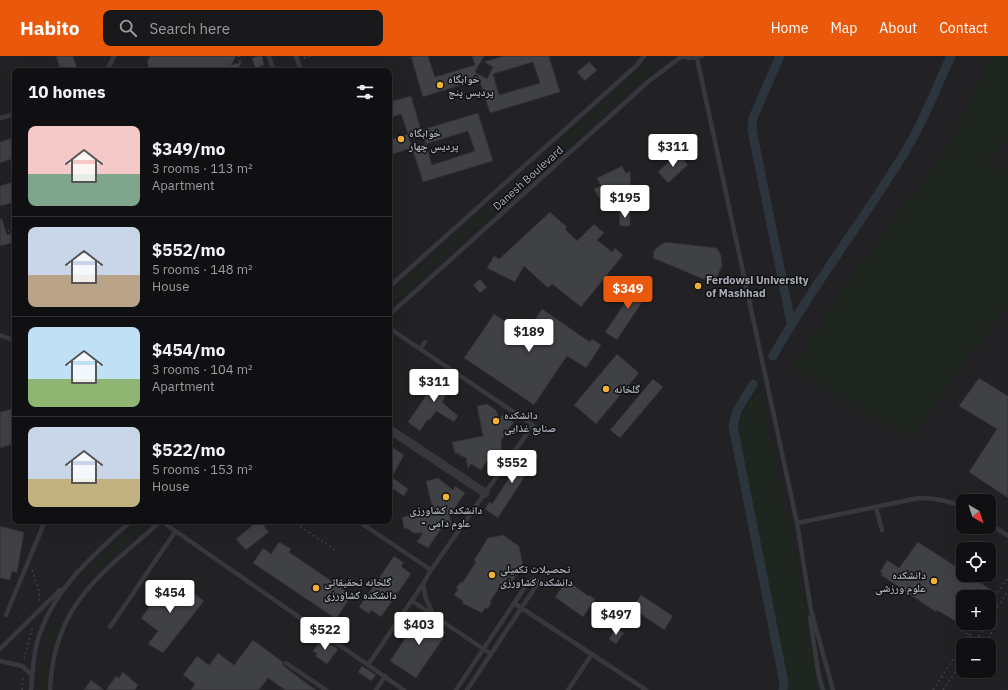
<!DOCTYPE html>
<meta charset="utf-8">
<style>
body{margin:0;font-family:"IBM Plex Sans","Noto Naskh Arabic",sans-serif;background:#19191b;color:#f1f3f6;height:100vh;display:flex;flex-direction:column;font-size:15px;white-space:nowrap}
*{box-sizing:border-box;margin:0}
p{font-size:13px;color:#9c9d9f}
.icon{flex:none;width:22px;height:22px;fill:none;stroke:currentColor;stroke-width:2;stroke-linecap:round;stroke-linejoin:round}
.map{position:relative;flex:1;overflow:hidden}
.details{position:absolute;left:12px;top:12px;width:380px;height:456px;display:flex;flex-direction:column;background:#101012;border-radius:8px;box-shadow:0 4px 16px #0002,0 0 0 1px #303032}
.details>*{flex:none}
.needle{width:26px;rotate:141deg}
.buttons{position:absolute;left:956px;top:438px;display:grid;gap:8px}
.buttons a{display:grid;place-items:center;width:40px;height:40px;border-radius:8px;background:#101012;box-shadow:0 4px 16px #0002,0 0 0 1px #303032;font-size:20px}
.price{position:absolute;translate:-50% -34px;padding:0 9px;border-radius:4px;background:#fff;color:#222;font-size:13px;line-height:26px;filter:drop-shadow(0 1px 2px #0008)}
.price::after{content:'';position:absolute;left:50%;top:24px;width:12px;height:9px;margin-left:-6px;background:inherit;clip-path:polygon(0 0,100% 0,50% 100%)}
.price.on{background:#ea580c;color:#fff}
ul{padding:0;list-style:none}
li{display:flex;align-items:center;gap:12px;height:100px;padding:0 16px}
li+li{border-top:1px solid #303032}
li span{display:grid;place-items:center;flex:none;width:112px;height:80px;border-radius:8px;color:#555}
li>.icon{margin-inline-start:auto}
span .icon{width:48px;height:48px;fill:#fffc;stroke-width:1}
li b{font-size:17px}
h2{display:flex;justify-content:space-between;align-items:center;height:48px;padding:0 16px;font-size:17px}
header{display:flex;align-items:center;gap:24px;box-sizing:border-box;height:56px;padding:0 20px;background:#ea580c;color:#fff}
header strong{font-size:19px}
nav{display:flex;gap:22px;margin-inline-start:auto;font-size:14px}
.search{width:280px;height:36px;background:#19191b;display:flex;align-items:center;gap:10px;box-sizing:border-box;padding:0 14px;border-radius:8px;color:#9c9d9f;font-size:15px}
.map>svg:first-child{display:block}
.built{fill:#222225;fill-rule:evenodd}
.green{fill:#1e261f}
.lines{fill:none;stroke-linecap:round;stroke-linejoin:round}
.canal{stroke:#2c353c;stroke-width:9}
.building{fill:#404145;stroke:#303034;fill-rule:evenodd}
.path{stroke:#3d3f44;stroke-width:1.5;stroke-dasharray:2 3;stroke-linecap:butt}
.lane{stroke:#37383d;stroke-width:4.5}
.street{stroke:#37383d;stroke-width:9}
.poi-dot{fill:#f2b134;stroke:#111113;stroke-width:1.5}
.labels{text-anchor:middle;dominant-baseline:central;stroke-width:3;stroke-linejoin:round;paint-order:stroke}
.poi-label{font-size:11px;font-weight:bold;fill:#a8adb8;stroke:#111113;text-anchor:start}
.street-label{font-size:11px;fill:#a8adb8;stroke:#111113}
</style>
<header>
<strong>Habito</strong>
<div class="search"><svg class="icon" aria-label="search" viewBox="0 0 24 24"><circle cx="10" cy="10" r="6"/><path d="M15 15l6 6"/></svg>Search here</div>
<nav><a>Home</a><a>Map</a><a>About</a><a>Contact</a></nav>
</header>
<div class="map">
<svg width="1008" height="634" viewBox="0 0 1008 634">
<rect width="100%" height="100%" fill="#161618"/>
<path class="built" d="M0,0H1008V634H0ZM15,15H389V465H15ZM963,445H989V471H963ZM963,493H989V519H963ZM963,541H989V567H963ZM963,589H989V615H963Z"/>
<path class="green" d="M992,0H1008V80L987,107L1008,113V253H1003L912,383L792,312L853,219L947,93Z
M649,6L655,7L654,11L389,250V241Z
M760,335L803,537L820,634H790L738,378C737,360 747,347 760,335Z
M141,465H150L91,518H87V514Z
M55,567L57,570L50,590L46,634H42L47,584L52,568Z"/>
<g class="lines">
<path class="canal" d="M780,0L753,62L752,74L791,267
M773,300C811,232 859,170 900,104C921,71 935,35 951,0
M753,328L737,355L733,370L784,627L783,634"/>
</g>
<path class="building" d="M56,0H73L78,15H61Z
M150,0H236L231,9L242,6L237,15H150L147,6Z
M258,0H262L264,9L255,12L252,2Z
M415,0H428L435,21L475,9L472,0H484L475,16L487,23L493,11L484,6L503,0H549L560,36L490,57L479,23L423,41L411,1ZM533,6L540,27L499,39L493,18Z
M589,6L597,14L585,25L577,16Z
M411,40L421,74L408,80L412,91L426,88L421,74L478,57L493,105L423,126L412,92L389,99V84L408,78L401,58L389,62V46ZM468,75L475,95L432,109L426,88Z
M15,81V102L0,107V86Z
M678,97L688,109L668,127L658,116Z
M622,110L626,117L630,115L631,133L599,142L594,133L601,130L597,122Z
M15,125V146L0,150V130Z
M550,156L567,171L565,173L577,185L594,168L604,177L597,184L612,196L615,192L623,199L581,251L552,228L548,232L524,210L515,226L487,212L494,200L499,203Z
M619,156H630V170H620Z
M0,163H2L7,179L15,176V186L0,190Z
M665,186L717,192L721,199L722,210L716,223H703L653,202L654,194Z
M480,223L487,231L480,237L473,229Z
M641,224L652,231L617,284L605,276Z
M542,253L590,286L592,283L601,289L586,312L567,300L534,349L464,302L494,258L525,278Z
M617,298L639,317L596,368L574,349Z
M442,316L454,324L442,346L458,360L454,366L436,355L430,364L428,363L420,375L408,366Z
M979,322L1008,340V442L969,416L997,373L959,350Z
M653,323L663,331L620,382L610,374Z
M487,348L496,354L499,363L503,359L514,366L501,384L502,394L493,396L481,414L471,408L468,413L466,402L459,399V397L455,398L452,386L483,380L477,350Z
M15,352V387L0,392V356Z
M392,391L404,399L392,421L408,433L404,440L393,433H389V395Z
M528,393L538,400L498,462L485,453L489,446L492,448L513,416L512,413L517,410Z
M438,422L453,434L455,430L465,437L450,459L452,473L445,467L428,492L417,486L423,477H413L407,472L404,473L402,461L433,455L426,425Z
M258,465H260L269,476L246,494L236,483Z
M0,470L24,476L17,517L12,515L10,524L0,522Z
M503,479L519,490L523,510L506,534L500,530L490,546L491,547L488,553L486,551L482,557L462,547L463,545L454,539L458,533L456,532L460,526L462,527L476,506L474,504L488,482Z
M279,486L291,493L289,496L352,539L336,563L253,507L263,492L271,498Z
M918,486L963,515V519H969L993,535L989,541H963V552L955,565L937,554L936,556L881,519L882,517L880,516L887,504L899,512Z
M394,500L404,507L401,510L411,518L381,561L371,554L369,558L359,551Z
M567,524L588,540L589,539L595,543L583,561L555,541Z
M168,525L186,538L189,534L204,545L163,597L148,588L158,575L141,562Z
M641,539L673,560L664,574L632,552Z
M423,560L427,563L428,560L443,570L441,573L445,576L443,580L444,581L416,622L390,605L418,563L420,564Z
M616,572L624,577L616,588L609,583Z
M322,583L338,593L327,608L315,600L317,598L313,595Z
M253,584L283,606V609L290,615L316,634H285L268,622L259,634H191L195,628L183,619L197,600L209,609L218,597L234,609Z
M362,610L376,619L371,625L358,616Z
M123,616L138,629L135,634H106L116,620L119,622Z
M91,624L104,634H84Z"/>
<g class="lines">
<path class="path" d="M304,2L310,0
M235,15L240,5L239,0
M6,180L15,163
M292,465L335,494
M32,514L39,535V545
M962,542L963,543
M989,549L1006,524H1008
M989,564L1008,535
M963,567L959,573L984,589L998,566L989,560
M973,589L987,567
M24,603L33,570
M22,634L23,619
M933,634L977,567
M943,634L963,604"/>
<path class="lane" d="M296,0L301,15
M680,0L689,2L702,0
M269,1L274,15
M697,2L797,467L811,554L833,634
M107,15L114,0
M0,62L15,58
M389,231L636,10L644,0
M389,259L649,25L681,1
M0,279L15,285
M421,292L425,286
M876,452L882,474
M161,465L404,634
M358,465L431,514
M797,467L919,442C935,442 948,444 963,451
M989,467L1008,480
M423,528L426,543L433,558
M412,545L491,598
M514,547L646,634
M6,559L45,465
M810,561L819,621L823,634
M110,571L175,476
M0,593L60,534
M0,605L22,610L32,619
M286,607L326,634
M368,609L423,528L431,514L533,369L389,272
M31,634C33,615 33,595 40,577C57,529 95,498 131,465
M50,634C51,609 56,586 67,564C85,526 130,493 161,465
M376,634L385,620
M456,634L529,525L535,523L537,524L536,530L467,634
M568,634L592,598"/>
<path class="street" d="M389,373L485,437"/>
</g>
<g class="poi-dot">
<circle cx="440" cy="29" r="4"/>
<circle cx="401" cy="83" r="4"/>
<circle cx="698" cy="230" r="4"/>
<circle cx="606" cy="333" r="4"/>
<circle cx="496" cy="365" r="4"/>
<circle cx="446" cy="441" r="4"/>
<circle cx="492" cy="519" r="4"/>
<circle cx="934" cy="525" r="4"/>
<circle cx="316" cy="532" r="4"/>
</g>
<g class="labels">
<g class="poi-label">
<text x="448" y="23">خوابگاه<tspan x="448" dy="13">پردیس پنج</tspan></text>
<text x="409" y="77">خوابگاه<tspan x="409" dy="13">پردیس چهار</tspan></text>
<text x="706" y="224">Ferdowsi University<tspan x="706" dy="13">of Mashhad</tspan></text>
<text x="614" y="333">گلخانه</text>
<text x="504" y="359">دانشکده<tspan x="504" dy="13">صنایع غذایی</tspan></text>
<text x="446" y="454" text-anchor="middle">دانشکده کشاورزی<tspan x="446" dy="13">- علوم دامی</tspan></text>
<text x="500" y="513">تحصیلات تکمیلی<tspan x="500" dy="13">دانشکده کشاورزی</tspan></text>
<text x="926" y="519" text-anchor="end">دانشکده<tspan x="926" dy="13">علوم ورزشی</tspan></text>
<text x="324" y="526">گلخانه تحقیقاتی<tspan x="324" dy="13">دانشکده کشاورزی</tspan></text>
</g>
<g class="street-label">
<text transform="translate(528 122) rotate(-42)">Danesh Boulevard</text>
</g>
</g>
</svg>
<div class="buttons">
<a><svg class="needle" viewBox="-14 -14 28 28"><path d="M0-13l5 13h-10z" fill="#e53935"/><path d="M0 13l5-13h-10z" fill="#9c9d9f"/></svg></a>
<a><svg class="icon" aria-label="locate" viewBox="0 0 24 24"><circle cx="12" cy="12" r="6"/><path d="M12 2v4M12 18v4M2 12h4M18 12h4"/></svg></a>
<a>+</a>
<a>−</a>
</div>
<b class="price" style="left:673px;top:112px">$311</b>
<b class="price" style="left:625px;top:163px">$195</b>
<b class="price on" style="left:628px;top:254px">$349</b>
<b class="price" style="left:529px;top:297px">$189</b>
<b class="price" style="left:434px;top:347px">$311</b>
<b class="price" style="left:512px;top:428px">$552</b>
<b class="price" style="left:170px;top:558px">$454</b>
<b class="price" style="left:616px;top:580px">$497</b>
<b class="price" style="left:419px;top:590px">$403</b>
<b class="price" style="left:325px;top:595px">$522</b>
<section class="details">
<h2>10 homes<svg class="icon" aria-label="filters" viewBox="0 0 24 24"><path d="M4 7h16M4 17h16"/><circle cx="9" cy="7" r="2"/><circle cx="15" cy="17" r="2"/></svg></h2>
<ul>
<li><span style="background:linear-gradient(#f6c9c9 60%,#7fa58c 0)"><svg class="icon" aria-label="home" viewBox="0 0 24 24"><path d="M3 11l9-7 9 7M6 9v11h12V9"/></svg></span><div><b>$349/mo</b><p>3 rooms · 113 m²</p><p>Apartment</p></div></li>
<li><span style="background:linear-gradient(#c9d6e8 60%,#b9a48a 0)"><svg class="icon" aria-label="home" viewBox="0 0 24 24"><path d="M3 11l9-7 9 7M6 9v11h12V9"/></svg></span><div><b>$552/mo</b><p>5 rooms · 148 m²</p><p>House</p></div></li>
<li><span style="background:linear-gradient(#bfe0f5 65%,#8fb573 0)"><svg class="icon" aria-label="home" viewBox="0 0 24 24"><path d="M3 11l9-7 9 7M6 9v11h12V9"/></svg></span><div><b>$454/mo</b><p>3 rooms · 104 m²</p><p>Apartment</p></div></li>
<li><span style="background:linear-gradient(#c9d6e8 65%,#c2b280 0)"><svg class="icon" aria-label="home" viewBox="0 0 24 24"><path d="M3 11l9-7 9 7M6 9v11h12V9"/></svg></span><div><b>$522/mo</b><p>5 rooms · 153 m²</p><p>House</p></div></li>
</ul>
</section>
</div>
